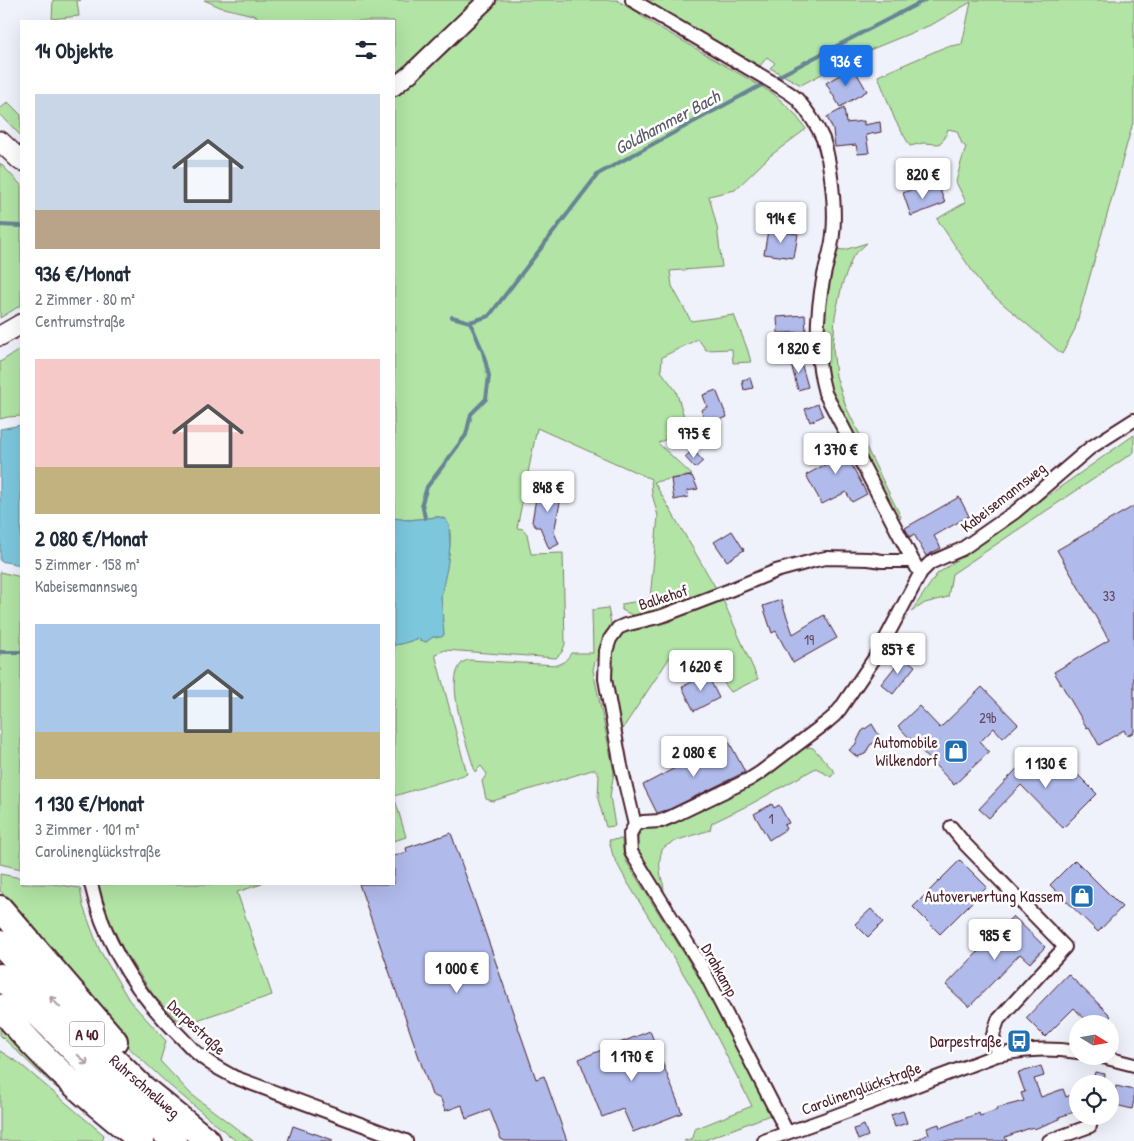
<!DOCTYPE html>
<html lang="de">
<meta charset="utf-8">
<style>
body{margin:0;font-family:"Patrick Hand",sans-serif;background:#f2f2f3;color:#1f2937;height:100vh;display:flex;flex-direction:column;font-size:19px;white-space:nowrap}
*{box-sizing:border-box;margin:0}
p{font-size:16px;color:#747a83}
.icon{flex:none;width:28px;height:28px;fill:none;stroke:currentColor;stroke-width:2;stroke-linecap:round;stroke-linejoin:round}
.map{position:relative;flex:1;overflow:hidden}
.side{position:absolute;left:20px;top:20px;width:375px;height:865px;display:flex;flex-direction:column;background:#fff;border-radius:0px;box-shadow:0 5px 20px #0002}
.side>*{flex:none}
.needle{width:32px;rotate:101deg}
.fabs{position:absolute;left:1069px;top:1015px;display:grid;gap:10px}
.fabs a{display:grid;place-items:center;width:50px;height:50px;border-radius:50%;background:#fff;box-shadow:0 5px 20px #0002;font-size:25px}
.price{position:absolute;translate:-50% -42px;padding:0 11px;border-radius:5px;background:#fff;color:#222;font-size:16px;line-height:32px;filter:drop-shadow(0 1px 2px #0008)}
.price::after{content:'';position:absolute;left:50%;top:30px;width:15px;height:11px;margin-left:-8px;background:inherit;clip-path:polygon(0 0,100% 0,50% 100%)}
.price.on{background:#1a73e8;color:#fff}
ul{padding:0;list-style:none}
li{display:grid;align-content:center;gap:10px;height:265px;padding:0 15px}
li span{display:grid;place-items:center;height:155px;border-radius:0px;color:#555}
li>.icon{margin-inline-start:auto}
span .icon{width:90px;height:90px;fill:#fffc;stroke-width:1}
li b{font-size:21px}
h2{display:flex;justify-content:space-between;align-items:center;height:60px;padding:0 15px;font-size:21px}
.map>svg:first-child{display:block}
.green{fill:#b1e4a5;stroke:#7e8268}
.water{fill:#7cc7dc;stroke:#688495}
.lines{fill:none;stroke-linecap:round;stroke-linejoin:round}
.stream{stroke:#688495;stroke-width:4}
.building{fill:#b0baeb;stroke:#4a1f2b}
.minor-casing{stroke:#4a1f2b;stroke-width:16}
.tertiary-casing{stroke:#4a1f2b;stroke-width:20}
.secondary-casing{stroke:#4a1f2b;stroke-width:22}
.motorway-casing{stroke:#4a1f2b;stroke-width:28}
.minor{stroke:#fff;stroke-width:12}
.tertiary{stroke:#fff;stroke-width:16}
.secondary{stroke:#fff;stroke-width:19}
.motorway{stroke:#fff;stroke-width:24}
.oneway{stroke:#ae9aa0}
.labels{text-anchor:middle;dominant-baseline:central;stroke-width:5;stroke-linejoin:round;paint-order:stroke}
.number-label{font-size:14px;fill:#64465b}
.shield{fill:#fff;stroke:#80626b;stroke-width:1}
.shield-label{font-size:15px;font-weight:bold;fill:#4a1f2b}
.street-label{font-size:16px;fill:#4a1f2b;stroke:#fff}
.poi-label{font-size:16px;fill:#4a1f2b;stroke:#fff;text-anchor:end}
.water-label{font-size:18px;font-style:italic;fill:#5c5a69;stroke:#fff}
</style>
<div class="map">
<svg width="1134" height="1141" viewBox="0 0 1134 1141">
<rect width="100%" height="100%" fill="#eff1fb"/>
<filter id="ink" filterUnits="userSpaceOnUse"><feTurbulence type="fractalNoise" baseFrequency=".02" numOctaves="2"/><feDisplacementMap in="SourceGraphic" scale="10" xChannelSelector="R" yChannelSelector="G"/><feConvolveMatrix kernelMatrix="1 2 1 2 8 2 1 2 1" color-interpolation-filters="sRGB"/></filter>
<g filter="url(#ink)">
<path class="green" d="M53,0H81L77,1L79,16L52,19Z
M204,0H479L394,79V21H258L257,16L220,7Z
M498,0H617L652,23L774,94L794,113L806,129L770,156L735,190L709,196L717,227L722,267L670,271L672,286L691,321L734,315L747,348L751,362L733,363L732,349L706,350L698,339L662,357L661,371L676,391L688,429L658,443L692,475L654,482L717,590L636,617L622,610V604L650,599L658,516L652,494L651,479L537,428L517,528L523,529L527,534L531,554L563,553L565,644L562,652L556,658L445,650L435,654L467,774L394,796L406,837L394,841V645L401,644L417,639L426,642L433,637H439L444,635C442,624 440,607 441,596C442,582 462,521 440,517C436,516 431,518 428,518C417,519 405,521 394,518V98L458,42Z
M643,0H1134V119L1075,329L1062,354L983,287L937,219L966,202L956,182L960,166L966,147L962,144L957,131L948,129L945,138L939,144L923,143L910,146L895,120L878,76L945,47L962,44L971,2L933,24L860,54L801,85L770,68L775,63L767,57L760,66Z
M8,102L21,115V136L0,114V109Z
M0,163L21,185V305L0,318Z
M867,243L853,256L842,285L835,316L833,348L836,376L846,407L901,517L896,520L839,410L827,382L822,352L825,293L836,249L844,250Z
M21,349V416L8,417L0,419V362Z
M1134,435V452L952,574L948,597L925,603L911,612L937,574Z
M0,572L21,577V869L0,864Z
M722,598L758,679L731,692L706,660L674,651L621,731L616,725L611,692L613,652L618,638L622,633L664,622Z
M608,608L611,623L601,658L595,661L593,670L614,772L610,796L615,826L606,827L598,799L599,775L595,769L493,801L486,799L482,781L487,774L481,766L475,772C469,750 443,681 462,663C462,662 468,660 469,660L557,665C565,663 567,659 571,653H593L592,610Z
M809,747L813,748L835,772L831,777L816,768L751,804L712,823L710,830C699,834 667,841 662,850C660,855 659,864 660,870C661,882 666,885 663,897L638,854L636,843L641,830L645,828H652L674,822L756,782L803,749Z
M622,839L623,850L626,861L711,997L770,1115L702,1141H684L693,1138L695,1129L752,1106L692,988L626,880L613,856L609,840Z
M0,874L21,878V884H53L80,888L83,906L99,949L129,1000L166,1041L160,1061L191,1094L253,1141H236L168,1084L115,1035L62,971L9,899L0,891Z
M99,884H262L237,892L272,995L182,1025L154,996L124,951L111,923L102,896Z
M0,1029L43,1071L96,1119L86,1113L43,1076L0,1035Z
M0,1051L19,1063L104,1135L102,1141H0Z"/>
<path class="water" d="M21,425V565L0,561V429Z
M439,517L445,519L449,525L450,546L447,568L441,596L444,634L442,637H433L426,642L417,639L401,644L394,645V518L408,520Z"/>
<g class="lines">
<path class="stream" d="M0,225L21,226
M452,317L470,322L489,316L598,174L754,89L925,0
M425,518L422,503L427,487L466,435L471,414L486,399L489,376L483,352L470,322
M0,652H21"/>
</g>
<path class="building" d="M853,67L867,91L840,107L826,83Z
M844,108L846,123L864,121V125L880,122L881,132L866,135L869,153L858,154L856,145L835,147L833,130L827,117Z
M922,185L925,193L939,187L945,203L911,216L903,193Z
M768,230L798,234L794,258L764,254Z
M805,315L806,332L778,333L777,317Z
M800,359L808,387L798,390L790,360Z
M750,378L753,388L744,390L742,380Z
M716,390L727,417L707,425L701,410L707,407L703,395Z
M818,404L823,416L810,422L805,409Z
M837,437L867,494L852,502L846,492L822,504L806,475L828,463L819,446Z
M693,450L703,461L695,468L685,457Z
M692,476L698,489L687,491L688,497L674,500L671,479Z
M544,485L563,488L554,532L559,544L549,549L540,527H536L532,522L536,498L541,499Z
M959,497L969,516L934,536L941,548L926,556L914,534L910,537L905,528Z
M1134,506V732L1127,736L1124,730L1099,745L1089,727L1087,728L1054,672L1109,640L1057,550Z
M732,531L744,550L727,561L714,542Z
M781,600L793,634L824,615L837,638L793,663L776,631L772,633L763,606Z
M903,657L915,666L893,694L881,684Z
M707,674L719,698L694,711L682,687Z
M982,687L1018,724L1003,738L994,728L980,742L989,752L954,785L898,726L919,706L940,728Z
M872,724L881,739L870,745L865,754L857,757L849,750L855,745L862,731Z
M728,740L745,772L670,809L657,813L643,785Z
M1055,752L1097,794L1063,828L1021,785L989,818L979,809L1029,756L1039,766Z
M772,804L774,808L779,805L789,823L784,825L786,829L769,840L754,814Z
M451,833L536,1079L544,1076L567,1141H505L501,1139L490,1110L466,1119L462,1105L445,1111L441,1099L432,1095L359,884H394V856L407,852L406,848Z
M960,860L987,887L940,934L913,907Z
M1075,860L1122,907L1098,932L1050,885Z
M871,909L883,922L868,937L855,924Z
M1013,916L1045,947L1030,963L1020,954L969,1007L946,985Z
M1068,974L1111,1016L1103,1024H1089L1074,1008L1045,1037L1026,1018Z
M650,1031L682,1113L633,1132L623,1109L602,1117L579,1059Z
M1041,1066L1044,1076L1034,1079L1041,1097L1063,1089L1066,1097L1071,1095L1077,1111L1059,1117L1060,1119L1034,1129L1033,1127L1005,1137L1007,1141H913L929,1134L927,1128L939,1124L940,1128L979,1113L980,1116L997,1110V1108L1024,1101L1021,1093L1025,1092L1018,1073Z
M1095,1072L1105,1074L1104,1084H1092Z
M1116,1086L1134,1090V1100L1132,1109L1112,1104Z
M903,1111L907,1123L895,1127L891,1115Z
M864,1125L868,1136L858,1140L854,1129Z
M293,1126L333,1140V1141H288Z"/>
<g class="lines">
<g class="minor-casing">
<path id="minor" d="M632,0L777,85C784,90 793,94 798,100C808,112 817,125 823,139C831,163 836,209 833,234C832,248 827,261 824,275C816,315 814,354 825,393L913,561L917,568L921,572
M635,825L643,822L661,821L673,816L750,779L761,772L827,722L834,716L840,709L878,653L921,572L930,563L962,549L1015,512L1090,448L1134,420
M635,825L621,766L605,679L606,651L610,639L618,628L625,625L662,616L730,590L776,571L816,560L826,558L869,559L882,561H913
M635,825L630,834L631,852L702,967L787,1132
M951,827L965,844L1065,947L998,1020L993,1035L997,1055
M91,884C104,943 136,993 179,1035C185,1041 191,1048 198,1054C209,1064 221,1070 234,1077L406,1141
M1099,1056L1134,1065
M764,1141L832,1117L997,1055C1026,1049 1048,1048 1078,1052
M1049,1141L1090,1126"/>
</g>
<g class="tertiary-casing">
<path id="tertiary" d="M394,87L412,72L487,0"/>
</g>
<g class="secondary-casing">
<path id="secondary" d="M0,141L21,161
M0,336L21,324"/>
</g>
<g class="motorway-casing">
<path id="motorway" d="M0,908L115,1041
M0,943L62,1009L142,1087L208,1141
M0,976L101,1078L174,1141
M0,1007C41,1058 91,1102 142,1141"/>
</g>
<use href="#minor" class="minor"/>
<use href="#tertiary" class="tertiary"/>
<use href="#secondary" class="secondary"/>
<use href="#motorway" class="motorway"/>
</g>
<defs><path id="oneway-shaft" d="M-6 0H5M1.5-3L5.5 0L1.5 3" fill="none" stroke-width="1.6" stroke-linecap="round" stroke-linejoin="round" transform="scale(1.25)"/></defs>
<g class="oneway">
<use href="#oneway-shaft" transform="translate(55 1002) rotate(-133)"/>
<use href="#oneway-shaft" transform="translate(83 1060) rotate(45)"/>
</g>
</g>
<defs>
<g id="shop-square" transform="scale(1.25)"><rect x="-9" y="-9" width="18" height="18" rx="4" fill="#1f6fb2" stroke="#fff"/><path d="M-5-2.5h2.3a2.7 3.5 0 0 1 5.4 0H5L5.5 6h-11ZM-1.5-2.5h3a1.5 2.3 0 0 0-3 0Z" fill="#fff"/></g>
<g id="bus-square" transform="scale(1.25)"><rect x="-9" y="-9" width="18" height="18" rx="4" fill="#1f6fb2" stroke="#fff"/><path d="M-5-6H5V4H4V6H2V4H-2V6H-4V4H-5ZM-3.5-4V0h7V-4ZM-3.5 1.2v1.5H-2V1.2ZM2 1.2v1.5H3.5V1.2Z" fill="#fff"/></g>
</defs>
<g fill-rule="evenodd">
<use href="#shop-square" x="956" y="751"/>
<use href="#shop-square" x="1082" y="896"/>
<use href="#bus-square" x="1019" y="1041"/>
</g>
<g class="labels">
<g class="number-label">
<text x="1109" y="595">33</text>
<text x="809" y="639">19</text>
<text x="988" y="717">29b</text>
<text x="771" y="818">1</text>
</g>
<rect class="shield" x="69.5" y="1021.5" width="35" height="25" rx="4"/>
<g class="shield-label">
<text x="87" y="1034">A 40</text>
</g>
<g class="street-label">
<text transform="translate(1003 497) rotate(-38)">Kabeisemannsweg</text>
<text transform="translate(663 597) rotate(-18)">Balkehof</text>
<text transform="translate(720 970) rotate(61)">Drahkamp</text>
<text transform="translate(197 1027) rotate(43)">Darpestraße</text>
<text transform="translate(145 1086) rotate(41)">Ruhrschnellweg</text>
<text transform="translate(861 1088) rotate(-20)">Carolinenglückstraße</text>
</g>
<g class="poi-label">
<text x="938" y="742">Automobile<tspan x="938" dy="18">Wilkendorf</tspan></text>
<text x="1064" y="896">Autoverwertung Kassem</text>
<text x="1002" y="1041">Darpestraße</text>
</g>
<g class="water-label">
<text transform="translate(667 122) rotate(-28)">Goldhammer Bach</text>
</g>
</g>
</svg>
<div class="fabs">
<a><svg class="needle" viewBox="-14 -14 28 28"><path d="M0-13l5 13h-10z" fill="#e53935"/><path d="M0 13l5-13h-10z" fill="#747a83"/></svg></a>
<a><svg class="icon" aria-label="locate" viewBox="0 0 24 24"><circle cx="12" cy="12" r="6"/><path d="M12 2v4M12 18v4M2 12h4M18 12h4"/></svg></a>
</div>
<b class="price on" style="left:846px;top:87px">936 €</b>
<b class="price" style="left:923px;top:200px">820 €</b>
<b class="price" style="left:781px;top:244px">914 €</b>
<b class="price" style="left:799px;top:374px">1 820 €</b>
<b class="price" style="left:694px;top:459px">975 €</b>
<b class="price" style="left:836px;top:475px">1 370 €</b>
<b class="price" style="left:548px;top:513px">848 €</b>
<b class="price" style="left:898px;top:675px">857 €</b>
<b class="price" style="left:701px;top:692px">1 620 €</b>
<b class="price" style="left:694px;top:778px">2 080 €</b>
<b class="price" style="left:1046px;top:789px">1 130 €</b>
<b class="price" style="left:995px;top:961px">985 €</b>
<b class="price" style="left:457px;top:994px">1 000 €</b>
<b class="price" style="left:632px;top:1082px">1 170 €</b>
<section class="side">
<h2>14 Objekte<svg class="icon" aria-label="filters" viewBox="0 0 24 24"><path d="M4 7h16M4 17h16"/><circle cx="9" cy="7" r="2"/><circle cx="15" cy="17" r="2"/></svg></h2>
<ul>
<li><span style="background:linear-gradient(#c9d6e8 75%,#b9a48a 0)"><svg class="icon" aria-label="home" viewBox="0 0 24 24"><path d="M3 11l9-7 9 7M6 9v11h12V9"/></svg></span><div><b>936 €/Monat</b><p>2 Zimmer · 80 m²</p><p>Centrumstraße</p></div></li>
<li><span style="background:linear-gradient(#f6c9c9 70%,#c2b280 0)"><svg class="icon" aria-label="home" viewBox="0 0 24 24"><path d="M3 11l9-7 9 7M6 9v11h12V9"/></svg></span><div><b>2 080 €/Monat</b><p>5 Zimmer · 158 m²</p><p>Kabeisemannsweg</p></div></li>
<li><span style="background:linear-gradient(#a9c7e8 70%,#c2b280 0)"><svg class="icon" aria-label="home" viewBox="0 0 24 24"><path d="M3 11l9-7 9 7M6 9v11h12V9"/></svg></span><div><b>1 130 €/Monat</b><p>3 Zimmer · 101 m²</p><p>Carolinenglückstraße</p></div></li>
</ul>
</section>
</div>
